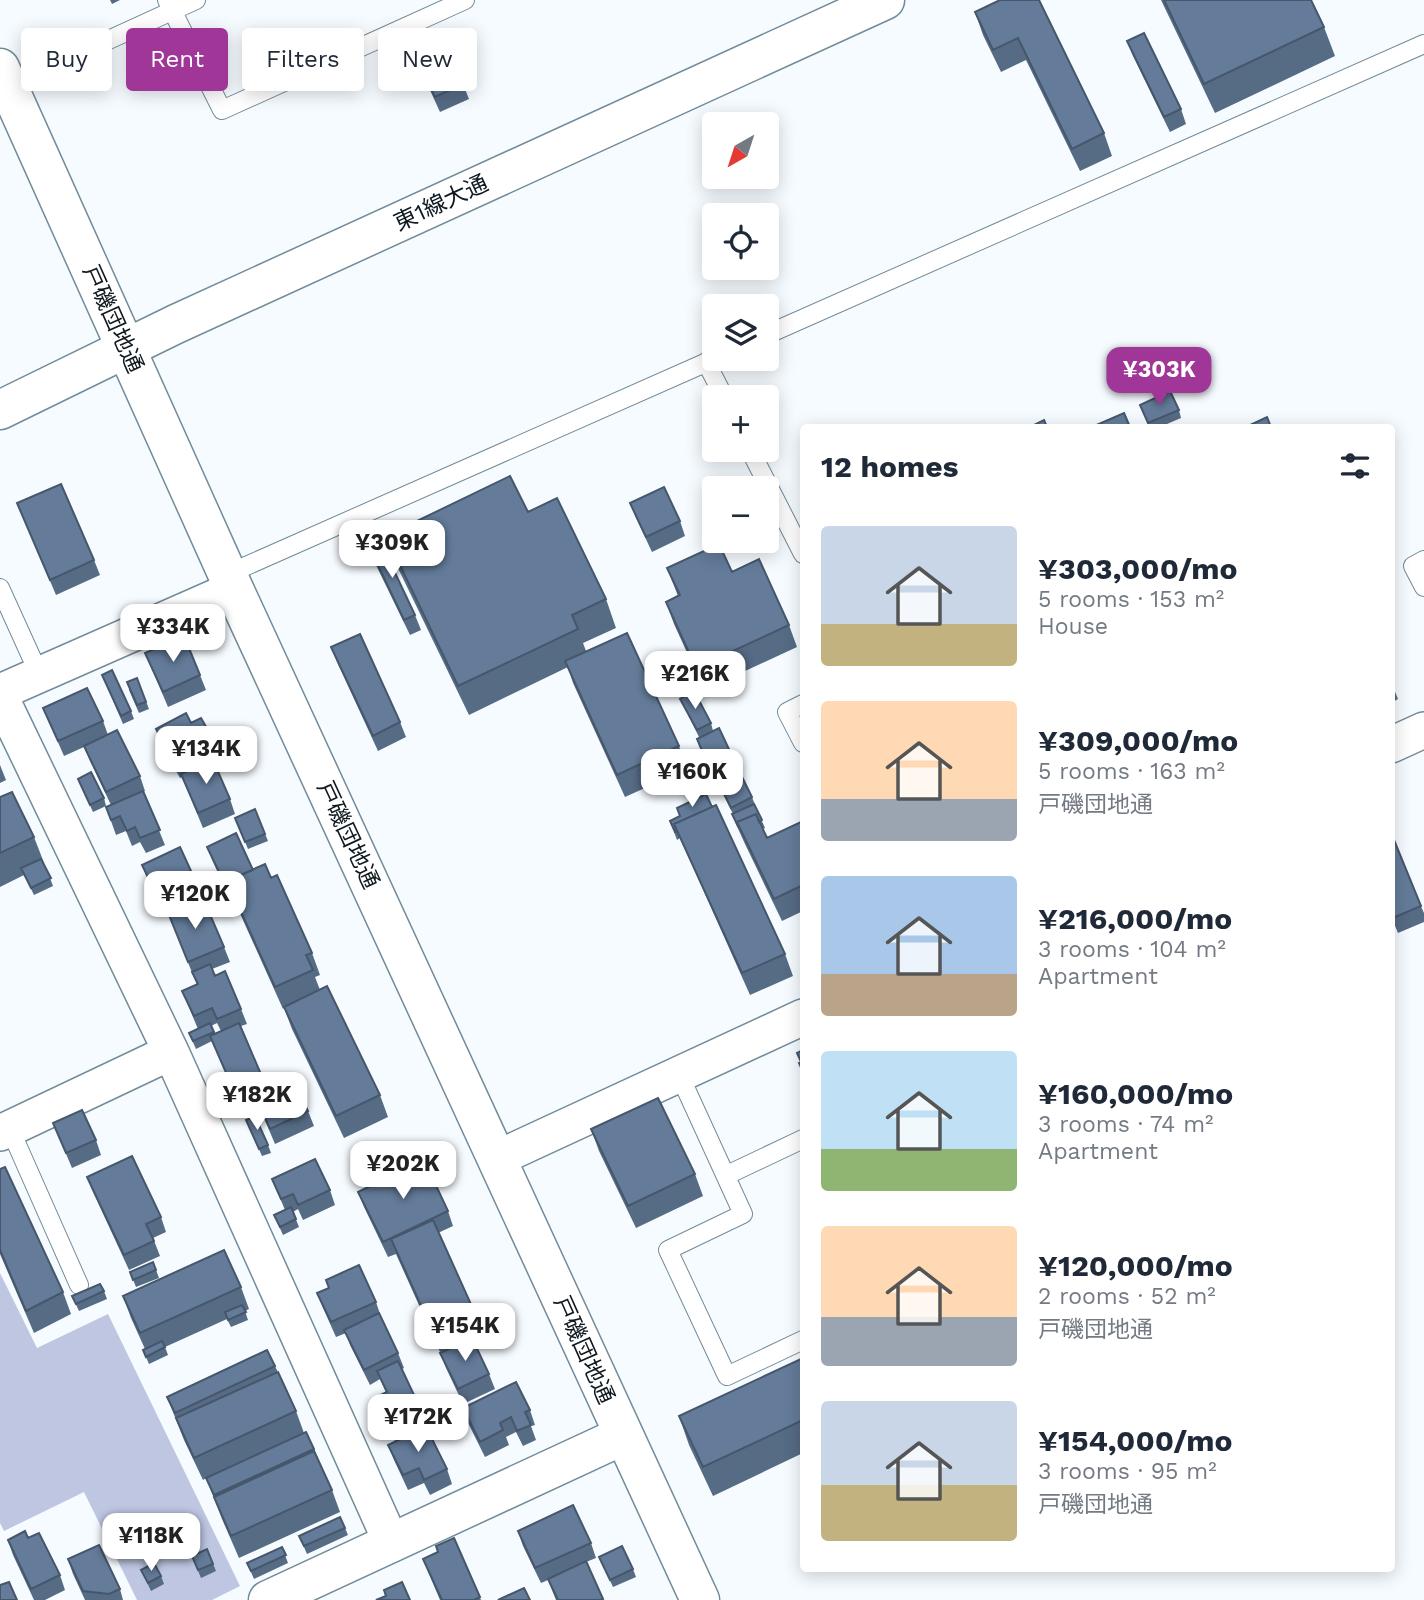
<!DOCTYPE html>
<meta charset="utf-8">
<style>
body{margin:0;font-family:"Work Sans","Noto Sans JP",sans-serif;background:#f6f6f7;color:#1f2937;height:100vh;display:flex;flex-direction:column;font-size:26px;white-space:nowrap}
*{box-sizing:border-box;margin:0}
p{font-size:23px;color:#747a83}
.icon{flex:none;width:38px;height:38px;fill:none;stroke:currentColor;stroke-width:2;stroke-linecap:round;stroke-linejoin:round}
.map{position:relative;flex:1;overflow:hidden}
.drawer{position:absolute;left:800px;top:424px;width:595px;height:1148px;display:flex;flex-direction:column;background:#fff;border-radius:7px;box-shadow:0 4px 18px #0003}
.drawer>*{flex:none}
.guide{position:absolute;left:21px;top:28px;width:665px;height:63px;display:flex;gap:14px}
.needle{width:46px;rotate:219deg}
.buttons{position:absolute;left:702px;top:112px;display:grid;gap:14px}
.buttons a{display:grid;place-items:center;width:77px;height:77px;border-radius:7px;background:#fff;box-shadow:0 4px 18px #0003;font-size:35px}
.price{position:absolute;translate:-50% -60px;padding:0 16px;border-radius:14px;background:#fff;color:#222;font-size:23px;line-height:46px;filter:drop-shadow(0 2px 4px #0008)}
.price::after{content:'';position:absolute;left:50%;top:42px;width:21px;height:16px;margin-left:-10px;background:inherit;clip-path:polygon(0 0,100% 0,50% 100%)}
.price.current{background:#9f3698;color:#fff}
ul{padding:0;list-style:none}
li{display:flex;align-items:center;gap:21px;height:175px;padding:0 21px}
li span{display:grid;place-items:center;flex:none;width:196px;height:140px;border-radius:7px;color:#555}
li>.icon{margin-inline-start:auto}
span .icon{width:84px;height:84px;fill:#fffc;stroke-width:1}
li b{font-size:30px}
h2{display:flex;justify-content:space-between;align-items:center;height:84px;padding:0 21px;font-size:30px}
.chip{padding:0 24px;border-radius:7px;background:#fff;box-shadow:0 4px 18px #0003;font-size:24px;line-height:63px}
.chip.current{background:#9f3698;color:#fff}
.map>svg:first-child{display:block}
.green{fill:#bec6e2}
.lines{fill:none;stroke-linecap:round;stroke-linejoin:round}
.service-casing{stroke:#728b9a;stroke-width:20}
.minor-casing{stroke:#728b9a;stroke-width:38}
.tertiary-casing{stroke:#728b9a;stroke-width:41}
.service{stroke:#fff;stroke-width:18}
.minor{stroke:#fff;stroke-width:35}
.tertiary{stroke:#fff;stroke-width:38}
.wall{fill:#566b84;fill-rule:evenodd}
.building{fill:#647c9a;stroke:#46576c;stroke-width:2}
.labels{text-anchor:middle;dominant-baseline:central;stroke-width:5;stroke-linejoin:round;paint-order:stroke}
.street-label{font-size:23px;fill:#0f191f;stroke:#fff}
</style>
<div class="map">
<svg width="1424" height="1600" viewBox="0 0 1424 1600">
<rect width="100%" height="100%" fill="#f6fbff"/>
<path class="green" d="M0,1273L37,1348L108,1314L240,1586L212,1600H137L84,1492L4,1531L0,1523Z"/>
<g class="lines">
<g class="service-casing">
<path id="service" d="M167,0L222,110L465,0
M8,86L196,0
M766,335L1424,44
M706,362L724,397
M750,450L803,554
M1424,560L1413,566L1424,587
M228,574L714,359
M0,588L39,674
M803,704L787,712L803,743
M679,1074L743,1214L668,1250L727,1376L803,1340
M10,1129L79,1285
M727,1175L803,1139"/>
</g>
<g class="minor-casing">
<path id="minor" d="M0,692L234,589
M0,696L171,1052L392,1544
M1391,745L1424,730
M0,1133L171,1052
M498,1158L803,1017"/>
</g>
<g class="tertiary-casing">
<path id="tertiary" d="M0,68L234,589L700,1600
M0,410L176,324L885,0
M268,1600L622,1436"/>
</g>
<use href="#service" class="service"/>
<use href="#minor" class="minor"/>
<use href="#tertiary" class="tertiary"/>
</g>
<path class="wall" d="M110,0H120L112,4Z
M1000,0L1104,133L1112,156L1080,171L1026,60L1001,72L983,35L975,12Z
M1161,0H1311L1324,27L1335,56L1215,113Z
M1127,41L1181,109L1186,124L1170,132L1133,56Z
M412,49L463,84L469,99L440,112L418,64Z
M1140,405L1179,410L1181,418L1160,427H1149Z
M17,503L94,560L100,575L56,595Z
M630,503L680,521L685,536L652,552L636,518Z
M528,512L606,599L616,628L583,643L586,651L679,746L687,769L625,797L573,683L568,667L469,715L396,564L386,536Z
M368,544L415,615L421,630L410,635L373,559Z
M667,568L789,625L797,647L704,690L674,624L666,602L678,596Z
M331,647L400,722L406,737L378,751L337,662Z
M145,653L200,675L206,690L168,707Z
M102,675L131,711L134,719L123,724Z
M137,678L149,709L139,713L129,690Z
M1391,682L1398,699L1391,703Z
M680,699L711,723L713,731L735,762L752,797L755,805L765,828L763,829L767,838L803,821V911L782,921L745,844L735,822L733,814L716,780H715L699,746L697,739L699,737Z
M43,708L103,721L108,735L140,776L145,791L143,792L165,845L146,853L140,842L132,846L126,831L116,835L106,807L111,805L90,761L84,747L64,756Z
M191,723L208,730L213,745L205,749L209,762L230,799L235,814L203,828L182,777L180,778L161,744L156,729Z
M0,765L6,780L0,783Z
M78,779L104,798L106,806L93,812Z
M0,797L34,837L53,886L34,895L24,875L0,887Z
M255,809L268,841L248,849L235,818Z
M670,821L785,954L793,976L750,995L680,838L677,840Z
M1391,841L1424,913V922L1398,933L1391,916Z
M207,847L271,878L312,953L320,975L315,977L320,990L380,1095L388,1117L344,1138L292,1029L284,1008L283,1009L233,898L230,899L213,862Z
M142,865L197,884L203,899L195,903L200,916L224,947L230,962L212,969L215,976L241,1009L247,1024L241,1026L267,1088L308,1111L314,1126L275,1144L256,1099L240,1106L212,1041L196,1049L189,1033L198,1029L182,991L197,985L169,915L165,917L148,880ZM217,1023L221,1031L215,1034L211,1026Z
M246,1120L268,1145L271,1153L262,1156Z
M53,1123L96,1140L101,1155L72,1168Z
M591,1129L695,1174L703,1196L636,1228L599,1151Z
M0,1169L63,1292L71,1314L34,1333L0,1254Z
M87,1177L161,1217L166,1232L153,1238L160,1256L129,1270L93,1192Z
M272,1179L330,1190L335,1205L303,1220L298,1209L293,1212L299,1227L283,1235L274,1215L285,1210Z
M358,1192L448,1211L453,1226L438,1233L474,1311L482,1333L472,1338L489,1374L495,1389L463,1404L446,1368L440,1353L466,1341L440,1352L396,1254L388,1257L364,1207Z
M153,1262L159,1278L136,1287L130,1272Z
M241,1287L249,1309L245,1311L248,1320L231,1327L227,1319L165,1347L168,1355L149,1364L143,1350L145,1349L131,1318L123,1296Z
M104,1291L107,1299L79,1311L72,1296Z
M317,1293L376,1302L381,1317L398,1353L404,1368L402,1369L423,1414L429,1429H428L447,1469L452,1484L430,1495L424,1483L408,1490L394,1460L388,1445L395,1441L376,1397L386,1392L380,1379L370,1385L350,1345L346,1333L336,1337L323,1308Z
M803,1358V1453L713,1496L689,1445L679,1416Z
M275,1366L296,1411L304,1433L314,1449L332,1490L340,1512L239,1558L222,1519L206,1478L203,1480L184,1440L167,1397Z
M463,1408L530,1410L535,1425L531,1426L536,1440L523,1446L516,1432L506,1437L509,1445L485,1457L468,1423Z
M345,1528L348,1535L307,1554L299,1536Z
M518,1531L591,1543L596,1558L586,1562L604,1600H556L548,1580L541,1583L523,1546Z
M28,1538L60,1575L65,1590L45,1600H34L13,1555L8,1540Z
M454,1538L481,1600H440L429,1574L423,1559L438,1552Z
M282,1547L288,1563L254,1579L247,1563Z
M207,1549L216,1571L201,1578L192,1556Z
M599,1557L633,1569L636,1577L613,1587Z
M68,1559L120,1589L123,1600H85L73,1574Z
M141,1570L161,1576L164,1584L151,1591Z"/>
<path class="building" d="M1000,0H1039L1104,133L1072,149L1018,38L993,50L975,12Z
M1164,0H1311L1324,27L1204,84Z
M1144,33L1181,109L1164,117L1127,41Z
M441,36L463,84L435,97L412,49Z
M1170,391L1179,410L1148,423L1140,405Z
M1124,413L1130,427H1092Z
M1267,417L1271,427H1246Z
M1044,420L1047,427H1030Z
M510,476L528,512L557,498L606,599L572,615L578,629L458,686L386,536Z
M61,484L94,560L50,580L17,503Z
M664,487L680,521L646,537L630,503Z
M379,539L415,615L404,620L368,544Z
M719,544L732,572L759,559L789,625L696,668L666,602L680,595L667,568Z
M627,633L679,746L617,775L565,661Z
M360,634L400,722L373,736L331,647Z
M184,636L200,675L163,692L145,653Z
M112,670L131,711L121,716L102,675Z
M137,678L146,702L137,705L127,682Z
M87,688L103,721L58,741L43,708Z
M694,691L711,723L697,730L680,699Z
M186,713L191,723L201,718L208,730L198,735L204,748L174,763L156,729Z
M719,728L735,762L712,773L697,739Z
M117,730L140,776L106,792L84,746Z
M213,760L230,799L198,813L181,774Z
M737,767L752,797L731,808L716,777Z
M91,772L104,798L90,805L78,779Z
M143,791L160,830L140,838L135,827L127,831L120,816L111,820L106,807Z
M12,792L34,837L0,853V797Z
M706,794L712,807L674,824L677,831L675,832L670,821L680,816L677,808Z
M754,804L762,820L759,822L756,814L737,822L739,828L732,814Z
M716,805L785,954L742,973L674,824Z
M255,809L265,834L245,842L235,818Z
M756,814L767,838L803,821V885L774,899L737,822Z
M236,833L253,870L227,881L228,882L225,884L207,847Z
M1394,840L1421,906L1393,918L1391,914V841Z
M180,847L197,884L160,902L142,865Z
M41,859L51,878L31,888L21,868Z
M265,864L271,878L277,875L312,953L306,955L313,970L275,987L227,881Z
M193,900L200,916L209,912L224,947L188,962L167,910Z
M210,964L215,976L225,971L241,1009L217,1019L212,1008L194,1016L182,991L198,984L192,972Z
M327,986L380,1095L336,1116L284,1007Z
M210,1023L214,1032L193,1041L189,1033Z
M239,1023L263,1079L234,1091L210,1036Z
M803,1050V1061L801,1062L797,1053Z
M803,1061V1072L799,1063Z
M292,1077L308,1111L270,1129L254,1094Z
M658,1098L695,1174L628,1206L591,1129Z
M82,1110L96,1140L66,1153L53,1123Z
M255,1116L268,1145L259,1149L246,1120Z
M132,1156L161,1217L146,1224L154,1241L124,1255L87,1177Z
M315,1159L330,1190L298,1205L293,1194L281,1199L272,1179Z
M424,1160L448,1211L383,1242L358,1192Z
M5,1167L63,1292L26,1311L0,1250V1169Z
M291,1207L296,1219L280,1227L274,1215Z
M433,1220L474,1311L432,1330L391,1239Z
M224,1250L241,1287L140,1333L123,1296Z
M153,1262L156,1270L133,1280L130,1272Z
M359,1265L376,1302L331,1322L317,1293L329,1288L326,1280Z
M100,1284L104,1291L76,1304L72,1296Z
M242,1305L246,1312L228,1320L225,1312Z
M379,1313L398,1353L364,1370L344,1330Z
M472,1338L489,1374L458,1389L440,1353Z
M162,1341L165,1347L146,1357L143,1350Z
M267,1350L275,1366L175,1413L167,1397Z
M803,1358V1420L703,1467L679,1416Z
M398,1361L423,1414L391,1429L376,1397L387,1392L377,1371Z
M278,1372L296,1411L194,1458L176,1418Z
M516,1382L530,1410L525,1412L531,1425L517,1431L511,1417L500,1423L503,1430L480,1442L463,1408Z
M426,1427L447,1469L424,1480L419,1468L403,1475L388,1445Z
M306,1432L314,1449L214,1495L206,1478Z
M314,1451L332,1490L231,1536L214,1497Z
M573,1505L591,1543L535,1568L518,1531Z
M340,1517L345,1528L304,1546L299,1536Z
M25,1531L28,1538L39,1533L60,1575L31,1589L8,1540Z
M454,1538L480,1597L474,1600H442L423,1559L438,1552L436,1546Z
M99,1545L120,1589L109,1594L83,1591L68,1559Z
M622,1546L633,1569L610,1580L599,1557Z
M282,1547L286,1555L251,1571L247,1563Z
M207,1549L213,1564L198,1570L192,1556Z
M586,1561L603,1599L600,1600H558L548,1579Z
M154,1563L161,1576L148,1583L141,1570Z
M9,1582L17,1600H0V1585Z
M402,1582L410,1600H376L386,1596L384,1590Z
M524,1588L530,1600H498Z"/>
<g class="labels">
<g class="street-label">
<text transform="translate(441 203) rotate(-25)">東1線大通</text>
<text transform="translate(113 319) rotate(66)">戸磯団地通</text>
<text transform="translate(348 835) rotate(65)">戸磯団地通</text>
<text transform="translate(584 1350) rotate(66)">戸磯団地通</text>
</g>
</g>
</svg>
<div class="buttons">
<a><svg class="needle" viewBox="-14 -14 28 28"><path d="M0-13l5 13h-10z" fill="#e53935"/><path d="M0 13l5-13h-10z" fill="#747a83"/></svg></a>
<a><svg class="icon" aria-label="locate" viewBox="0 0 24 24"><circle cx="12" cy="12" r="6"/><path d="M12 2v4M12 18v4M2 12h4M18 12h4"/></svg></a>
<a><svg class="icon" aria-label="layers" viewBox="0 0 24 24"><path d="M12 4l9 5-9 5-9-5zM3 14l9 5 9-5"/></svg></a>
<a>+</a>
<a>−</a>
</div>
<b class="price current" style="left:1159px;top:407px">¥303K</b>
<b class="price" style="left:392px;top:580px">¥309K</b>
<b class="price" style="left:173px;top:664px">¥334K</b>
<b class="price" style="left:695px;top:711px">¥216K</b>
<b class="price" style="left:206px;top:786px">¥134K</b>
<b class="price" style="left:692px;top:809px">¥160K</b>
<b class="price" style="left:195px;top:931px">¥120K</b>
<b class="price" style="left:257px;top:1132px">¥182K</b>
<b class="price" style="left:403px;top:1201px">¥202K</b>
<b class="price" style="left:465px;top:1363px">¥154K</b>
<b class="price" style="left:418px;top:1454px">¥172K</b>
<b class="price" style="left:151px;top:1573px">¥118K</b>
<div class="guide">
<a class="chip">Buy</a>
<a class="chip current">Rent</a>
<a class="chip">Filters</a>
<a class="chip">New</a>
</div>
<section class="drawer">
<h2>12 homes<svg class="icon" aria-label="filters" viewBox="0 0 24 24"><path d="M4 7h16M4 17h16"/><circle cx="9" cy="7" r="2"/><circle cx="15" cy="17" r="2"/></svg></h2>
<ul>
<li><span style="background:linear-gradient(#c9d6e8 70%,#c2b280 0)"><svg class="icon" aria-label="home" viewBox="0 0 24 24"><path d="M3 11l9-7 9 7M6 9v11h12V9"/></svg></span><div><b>¥303,000/mo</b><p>5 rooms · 153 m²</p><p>House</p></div></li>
<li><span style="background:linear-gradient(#ffd9b3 70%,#9aa5b1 0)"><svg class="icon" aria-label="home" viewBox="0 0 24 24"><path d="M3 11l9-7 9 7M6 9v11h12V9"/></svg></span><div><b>¥309,000/mo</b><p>5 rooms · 163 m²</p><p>戸磯団地通</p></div></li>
<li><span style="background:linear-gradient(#a9c7e8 70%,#b9a48a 0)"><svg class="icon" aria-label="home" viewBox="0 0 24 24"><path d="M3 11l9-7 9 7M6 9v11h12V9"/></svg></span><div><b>¥216,000/mo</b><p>3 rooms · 104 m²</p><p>Apartment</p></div></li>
<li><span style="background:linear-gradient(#bfe0f5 70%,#8fb573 0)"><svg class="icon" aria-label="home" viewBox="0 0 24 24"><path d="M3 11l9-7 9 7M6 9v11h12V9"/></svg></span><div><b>¥160,000/mo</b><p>3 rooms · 74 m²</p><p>Apartment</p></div></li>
<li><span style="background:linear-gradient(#ffd9b3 65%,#9aa5b1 0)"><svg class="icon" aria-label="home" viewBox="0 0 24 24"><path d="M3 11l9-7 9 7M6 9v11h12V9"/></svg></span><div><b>¥120,000/mo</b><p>2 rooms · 52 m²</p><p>戸磯団地通</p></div></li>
<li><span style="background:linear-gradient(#c9d6e8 60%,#c2b280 0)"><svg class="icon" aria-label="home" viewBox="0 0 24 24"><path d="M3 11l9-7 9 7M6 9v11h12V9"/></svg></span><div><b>¥154,000/mo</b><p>3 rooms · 95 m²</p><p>戸磯団地通</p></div></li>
</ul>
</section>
</div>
